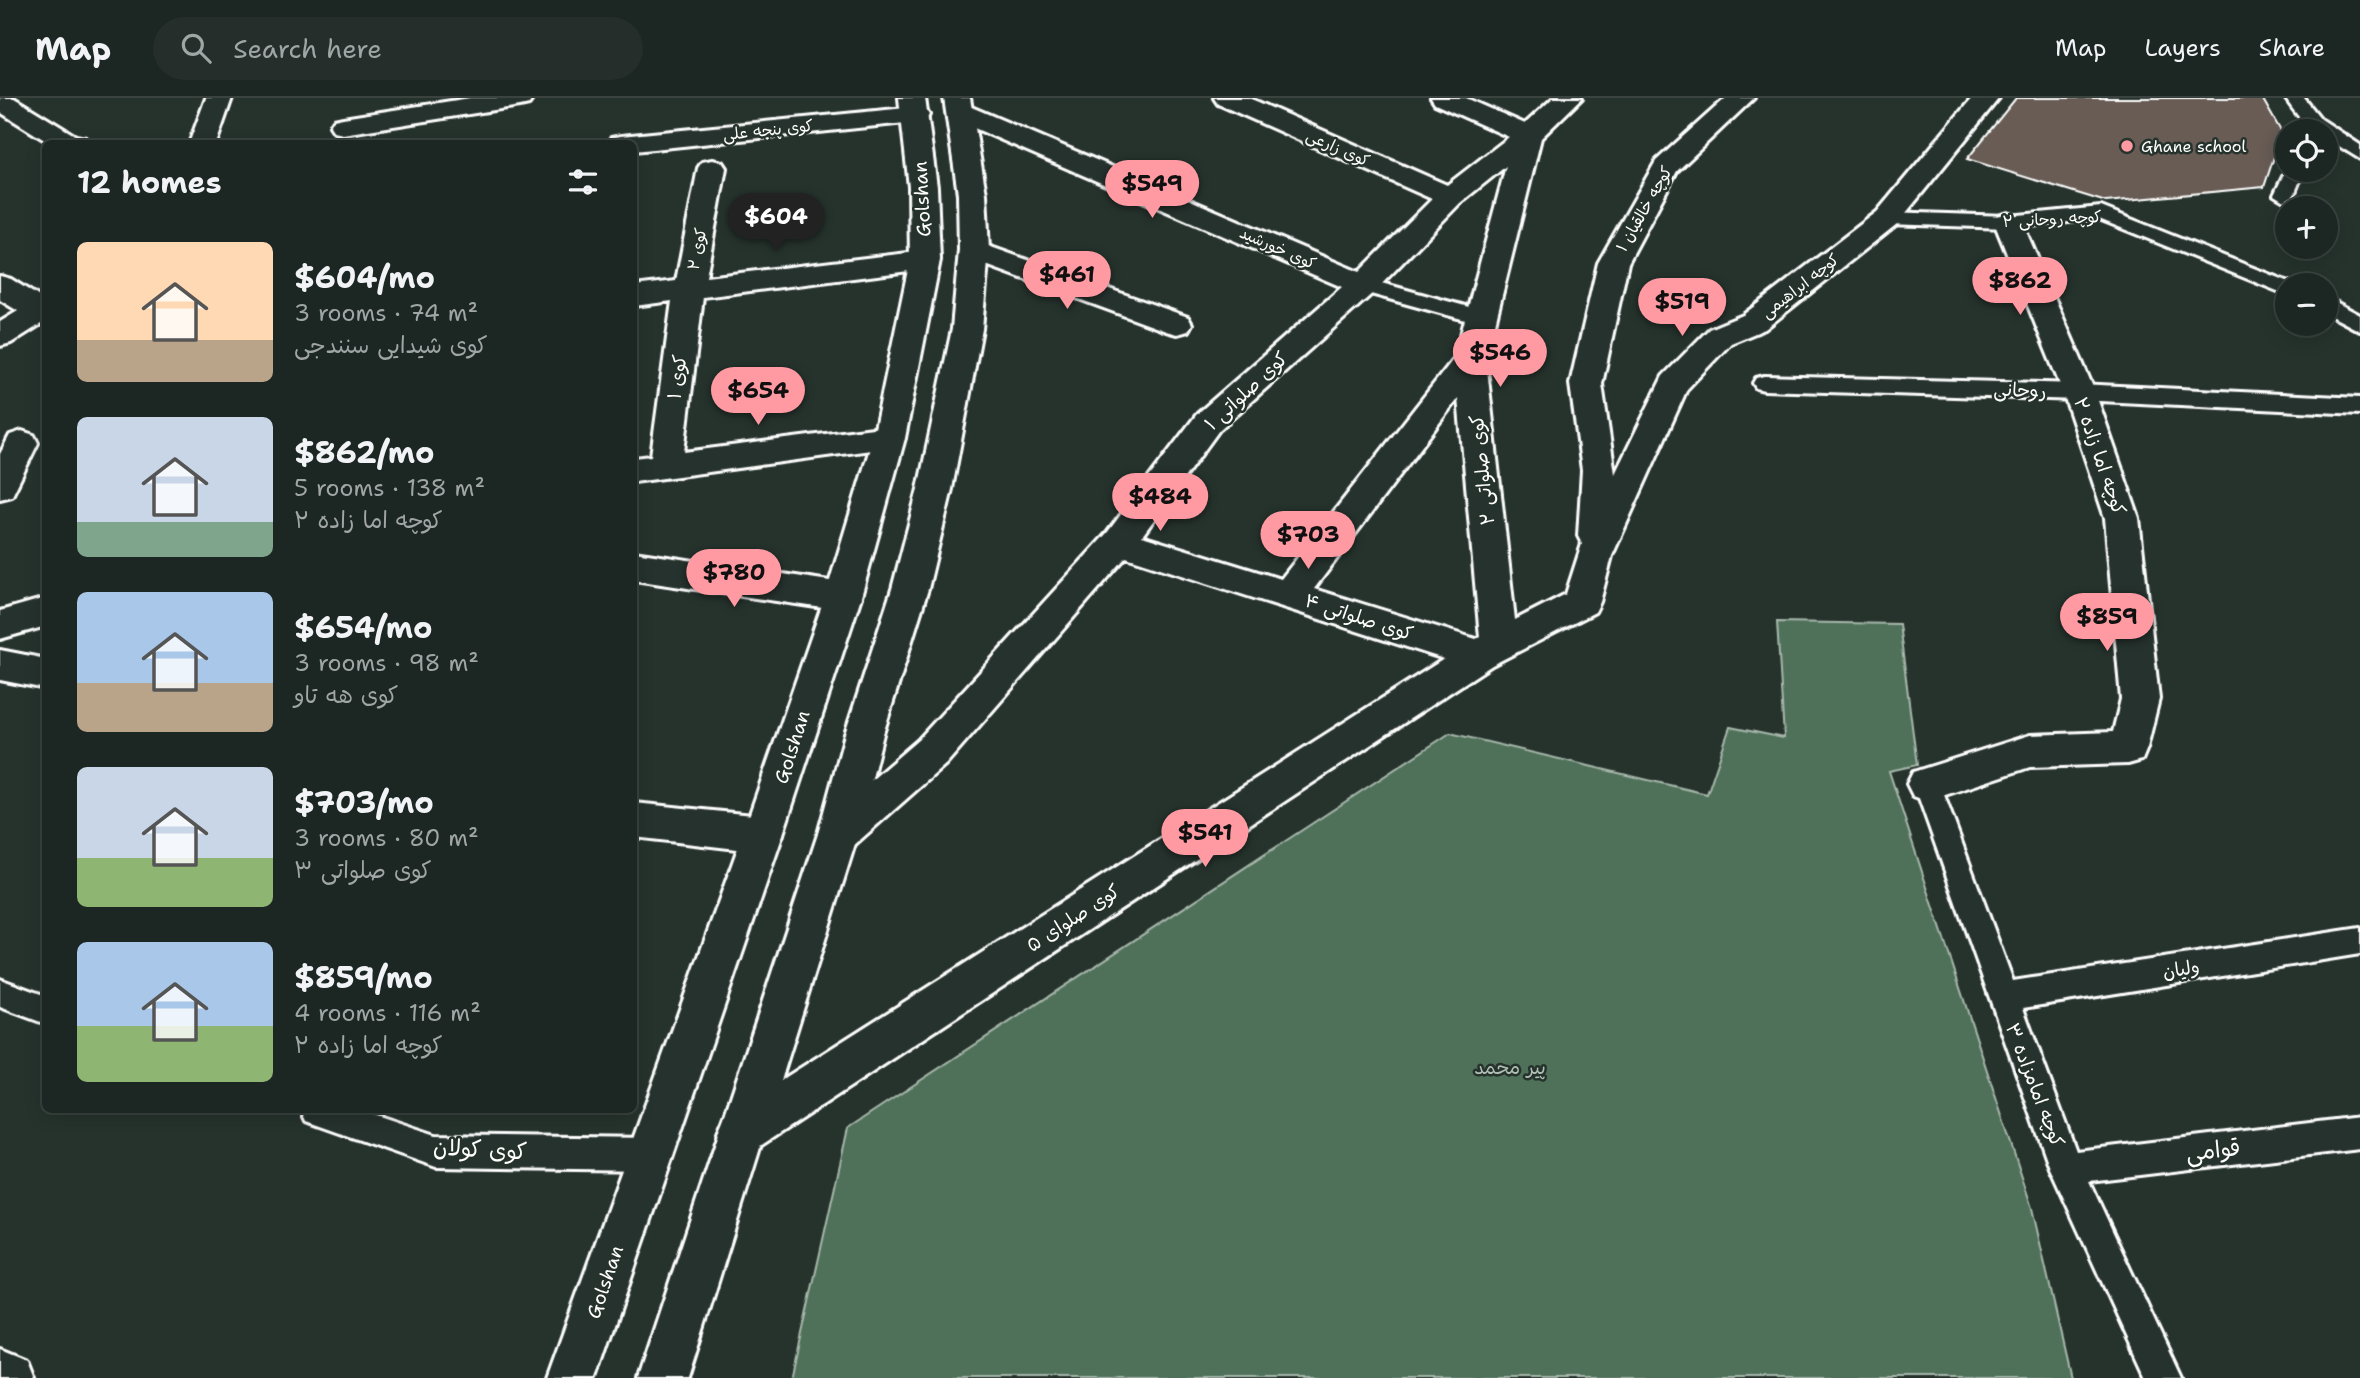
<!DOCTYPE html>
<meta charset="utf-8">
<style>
body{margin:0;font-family:"Shantell Sans","Playpen Sans Arabic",sans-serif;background:#252e2a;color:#f1f3f6;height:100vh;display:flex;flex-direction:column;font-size:26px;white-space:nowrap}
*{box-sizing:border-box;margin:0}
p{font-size:23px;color:#a0a5a5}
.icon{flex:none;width:38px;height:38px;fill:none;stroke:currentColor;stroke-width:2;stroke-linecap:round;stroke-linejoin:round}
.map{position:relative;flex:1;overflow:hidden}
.drawer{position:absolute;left:42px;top:42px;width:595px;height:973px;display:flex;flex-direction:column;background:#1c2622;border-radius:10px;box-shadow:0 4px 18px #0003,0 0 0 2px #3a4340}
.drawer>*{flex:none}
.fabs{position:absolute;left:2275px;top:21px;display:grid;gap:14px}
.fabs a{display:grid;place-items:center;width:63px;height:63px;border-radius:50%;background:#1c2622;box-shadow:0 4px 18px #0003,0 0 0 2px #3a4340;font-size:35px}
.price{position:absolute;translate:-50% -60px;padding:0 16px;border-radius:24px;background:#ff9aa2;color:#111;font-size:23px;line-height:46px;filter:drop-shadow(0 2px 4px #0008)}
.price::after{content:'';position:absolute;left:50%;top:42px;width:21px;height:16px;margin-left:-10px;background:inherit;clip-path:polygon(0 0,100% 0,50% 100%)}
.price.selected{background:#222;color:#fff}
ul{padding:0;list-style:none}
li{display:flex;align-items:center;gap:21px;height:175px;padding:0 35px}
li span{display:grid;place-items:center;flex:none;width:196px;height:140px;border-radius:10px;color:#555}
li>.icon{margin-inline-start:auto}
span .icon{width:84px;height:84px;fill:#fffc;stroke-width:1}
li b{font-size:30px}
h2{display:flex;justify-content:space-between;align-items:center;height:84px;padding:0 35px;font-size:30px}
header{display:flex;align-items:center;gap:42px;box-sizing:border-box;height:98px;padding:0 35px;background:#1c2622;border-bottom:2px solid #3a4340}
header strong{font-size:33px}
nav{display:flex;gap:38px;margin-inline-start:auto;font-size:24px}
.search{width:490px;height:63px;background:#252e2a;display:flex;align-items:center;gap:18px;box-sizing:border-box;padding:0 24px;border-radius:38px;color:#a0a5a5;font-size:26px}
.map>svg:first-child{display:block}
.green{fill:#50715a;stroke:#a8b8ac;stroke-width:2}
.building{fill:#685c55;stroke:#fff;stroke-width:2}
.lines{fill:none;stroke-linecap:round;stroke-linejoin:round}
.service-casing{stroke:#fff;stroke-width:6}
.minor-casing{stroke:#fff;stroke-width:6}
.primary-casing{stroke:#fff;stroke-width:6}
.service{fill:#26332d;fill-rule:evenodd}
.minor{fill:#26332d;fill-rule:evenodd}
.primary{fill:#26332d;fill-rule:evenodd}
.poi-dot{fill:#ff9aa2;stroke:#26332d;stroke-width:2.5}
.labels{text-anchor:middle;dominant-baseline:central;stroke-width:5;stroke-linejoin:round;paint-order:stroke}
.far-street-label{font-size:16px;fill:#fff;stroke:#26332d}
.far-poi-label{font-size:16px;fill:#fff;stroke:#26332d;text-anchor:start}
.street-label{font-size:19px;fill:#fff;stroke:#26332d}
.park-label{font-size:19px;fill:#b0bfb5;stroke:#26332d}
.near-street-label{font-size:23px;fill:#fff;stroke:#26332d}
</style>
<header>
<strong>Map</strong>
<div class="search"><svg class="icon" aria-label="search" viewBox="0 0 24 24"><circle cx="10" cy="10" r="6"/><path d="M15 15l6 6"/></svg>Search here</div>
<nav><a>Map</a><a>Layers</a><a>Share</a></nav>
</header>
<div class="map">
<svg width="2360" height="1280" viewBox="0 0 2360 1280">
<rect width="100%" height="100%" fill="#26332d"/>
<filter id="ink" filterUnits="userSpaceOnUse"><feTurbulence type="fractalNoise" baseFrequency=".0143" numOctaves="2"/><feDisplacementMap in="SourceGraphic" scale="14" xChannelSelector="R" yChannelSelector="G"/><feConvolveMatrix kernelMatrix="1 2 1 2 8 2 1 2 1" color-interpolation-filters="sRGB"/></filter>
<g filter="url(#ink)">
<path class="green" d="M1777,524L1899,526L1917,667L1889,673L2032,1110L2071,1280H792L848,1030L1450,635L1707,696L1730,629L1784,640Z"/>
<path class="building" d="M2016,0H2262L2282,35L2264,89L2106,104L1967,61Z"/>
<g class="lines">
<g class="service-casing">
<path id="service" d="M2285,0H2304L2321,21L2360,47V61L2326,40V33C2306,33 2296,15 2285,0Z
M2287,70V72H2304L2294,97L2284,103L2274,97Z
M2101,109L2296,187H2287V196L2280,194L2099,121L2008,130L1887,126L1880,124L1877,120L1880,116L1887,114L2008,118Z
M1363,180L1487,214L1490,219L1487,224L1480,226L1356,192L1353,187L1356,182Z
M2326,199L2360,217V233L2326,215Z
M1764,278L2079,286L2360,300V316L2079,302L1764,292L1756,290L1753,285L1756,280Z
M1927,674L1936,678L1940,686L2013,883L2360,830V856L2023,910L2076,1053L2360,1019V1051L2089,1083L2181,1280H2146L2050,1070L1914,686L1918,678Z
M0,881L46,898V926L0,909Z
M301,1012H361L436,1037L650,1040L661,1045L666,1056L661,1067L650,1072L436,1069L306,1023Z"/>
</g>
<g class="minor-casing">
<path id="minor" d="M0,0H14L76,38L86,40L89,46H51L0,14Z
M206,0H232L216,46H189Z
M470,0H533L529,6L520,8L343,36L334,34L330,28L334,22L343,20Z
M1214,0H1249L1447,87L1509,39L1435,6L1431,0H1466L1525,26L1553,0H1582L1541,40L1486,262L1515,522L1566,496L1582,446L1578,438L1582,372L1570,286L1598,165L1656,63L1726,0H1754L1677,73L1628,165L1602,286L1615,376L1663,278L1709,231L1743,217L1877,114L1972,0H1999L1897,126L1765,231L1731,245L1687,291L1612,458L1600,504L1595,514L1492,567L757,1050L741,1057L725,1050L718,1034L725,1018L1444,561L1126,459L946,666L852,749L838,754L824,749L818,736L824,723L918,642L1107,435L1197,316L1342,189L951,20L947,14L951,8L960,6L969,8L1359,174L1432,101L1218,6ZM1506,68L1455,259L1281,481L1142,438L1219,332L1374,194L1460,105ZM1458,300L1480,539L1476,541L1314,491Z
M916,9L925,11L929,17L925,23L634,53V46H608L611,40L621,38Z
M712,62L722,64L726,70L706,179L925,153L935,155L940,162L935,169L925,171L703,199L684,354L889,328L901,332L905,340L901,348L634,384V360L651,358L672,203L634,208V188L676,183L698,70L702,64Z
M2008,115L2018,118L2022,124L2095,294L2139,420L2159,601L2147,650L2142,662L2128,666L2030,669L1927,703L1913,698L1907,686L1913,674L2030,637L2113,634L2121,601L2105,420L2063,294L1994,124L1998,118Z
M974,143L1188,219L1192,226L1188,233L1177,236L1166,233L964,159L959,152L964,145Z
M0,178L11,181L41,200L46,199V223L11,245L0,248V224L18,213L0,202Z
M22,333L34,337L38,345L12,398L0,401V356L10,337Z
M634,454L843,485L856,489L861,499L856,509L843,513L634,482Z
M46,500V528L0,541V513Z
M0,552L46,561V591L0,582Z
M634,705L763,718L777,723L783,736L777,749L763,754L634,739Z
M0,1251L27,1262L34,1280H0Z"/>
</g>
<g class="primary-casing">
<path id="primary" d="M899,0H925L937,89L940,162L905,340L861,499L783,736L597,1280H547L743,736L825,499L873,340L910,162L909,89Z
M944,0H970L986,96L989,152L982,231L952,391L928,491L883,636L858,736L688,1280H638L818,736L845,636L892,491L918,391L952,231L959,152L958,96Z"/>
</g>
<use href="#service" class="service"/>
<use href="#minor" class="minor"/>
<use href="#primary" class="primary"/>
</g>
</g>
<circle class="poi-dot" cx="2127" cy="48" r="7"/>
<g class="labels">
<g class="far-street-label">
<text transform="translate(768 32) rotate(-6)">کوی پنجه علی</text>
<text transform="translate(1338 50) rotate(24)">کوی زارعی</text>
<text transform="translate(1644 111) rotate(-60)">کوچه خالقیان ۱</text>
<text transform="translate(2052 121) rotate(-3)">کوچه روحانی ۲</text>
<text transform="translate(1278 150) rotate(24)">کوی خورشید</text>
<text transform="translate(697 151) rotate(-79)">کوی ۲</text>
<text transform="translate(1800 188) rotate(-38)">کوچه ابراهیمی</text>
</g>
<g class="far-poi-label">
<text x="2141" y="48">Ghane school</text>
</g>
<g class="street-label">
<text transform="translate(922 101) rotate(-93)">Golshan</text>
<text transform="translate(677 279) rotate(-82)">کوی ۱</text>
<text transform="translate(2020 292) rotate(2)">روحانی</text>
<text transform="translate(1246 293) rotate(-43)">کوی صلواتی ۱</text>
<text transform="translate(2100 358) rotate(71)">کوچه اما زاده ۲</text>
<text transform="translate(1482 372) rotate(-96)">کوی صلواتی ۲</text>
<text transform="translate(1359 519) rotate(18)">کوی صلواتی ۴</text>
<text transform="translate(792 649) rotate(-72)">Golshan</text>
<text transform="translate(1073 820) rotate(-33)">کوی صلوای ۵</text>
<text transform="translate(2181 871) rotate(-9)">ولیان</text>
<text transform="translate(2035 987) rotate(69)">کوچه امامزاده ۳</text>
<text transform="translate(605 1184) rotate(-71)">Golshan</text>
</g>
<g class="park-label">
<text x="1510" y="969">پیر محمد</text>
</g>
<g class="near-street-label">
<text transform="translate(480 1051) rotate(3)">کوی کولان</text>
<text transform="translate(2213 1052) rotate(-7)">قوامی</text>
</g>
</g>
</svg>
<div class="fabs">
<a><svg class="icon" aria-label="locate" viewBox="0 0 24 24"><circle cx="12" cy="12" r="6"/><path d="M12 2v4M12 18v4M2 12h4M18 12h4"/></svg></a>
<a>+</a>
<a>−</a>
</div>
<b class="price" style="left:1152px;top:122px">$549</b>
<b class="price selected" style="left:776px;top:155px">$604</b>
<b class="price" style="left:1067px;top:213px">$461</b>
<b class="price" style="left:2020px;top:219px">$862</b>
<b class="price" style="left:1682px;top:240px">$519</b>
<b class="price" style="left:1500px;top:291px">$546</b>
<b class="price" style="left:758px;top:329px">$654</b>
<b class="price" style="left:1160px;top:435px">$484</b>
<b class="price" style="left:1308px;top:473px">$703</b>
<b class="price" style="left:734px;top:511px">$780</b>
<b class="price" style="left:2107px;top:555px">$859</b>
<b class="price" style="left:1205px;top:771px">$541</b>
<section class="drawer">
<h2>12 homes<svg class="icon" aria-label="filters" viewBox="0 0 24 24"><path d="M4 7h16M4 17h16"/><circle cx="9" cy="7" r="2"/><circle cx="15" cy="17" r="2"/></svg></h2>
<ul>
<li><span style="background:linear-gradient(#ffd9b3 70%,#b9a48a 0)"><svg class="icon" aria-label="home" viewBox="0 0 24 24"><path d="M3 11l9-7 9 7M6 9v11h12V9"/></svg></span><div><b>$604/mo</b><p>3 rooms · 74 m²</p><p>کوی شیدایی سنندجی</p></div></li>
<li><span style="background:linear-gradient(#c9d6e8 75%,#7fa58c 0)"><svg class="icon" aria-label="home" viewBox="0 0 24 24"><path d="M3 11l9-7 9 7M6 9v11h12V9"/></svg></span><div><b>$862/mo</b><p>5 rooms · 138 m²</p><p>کوچه اما زاده ۲</p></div></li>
<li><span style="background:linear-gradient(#a9c7e8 65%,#b9a48a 0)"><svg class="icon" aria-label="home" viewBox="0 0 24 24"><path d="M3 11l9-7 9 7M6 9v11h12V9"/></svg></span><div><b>$654/mo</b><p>3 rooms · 98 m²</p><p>کوی هه تاو</p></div></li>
<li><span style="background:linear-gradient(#c9d6e8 65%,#8fb573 0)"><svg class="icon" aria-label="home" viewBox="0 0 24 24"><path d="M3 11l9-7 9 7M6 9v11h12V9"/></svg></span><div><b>$703/mo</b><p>3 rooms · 80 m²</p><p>کوی صلواتی ۳</p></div></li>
<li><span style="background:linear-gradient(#a9c7e8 60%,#8fb573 0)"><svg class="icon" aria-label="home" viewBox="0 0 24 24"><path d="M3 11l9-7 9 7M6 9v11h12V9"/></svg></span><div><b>$859/mo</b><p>4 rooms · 116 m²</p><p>کوچه اما زاده ۲</p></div></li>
</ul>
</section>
</div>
